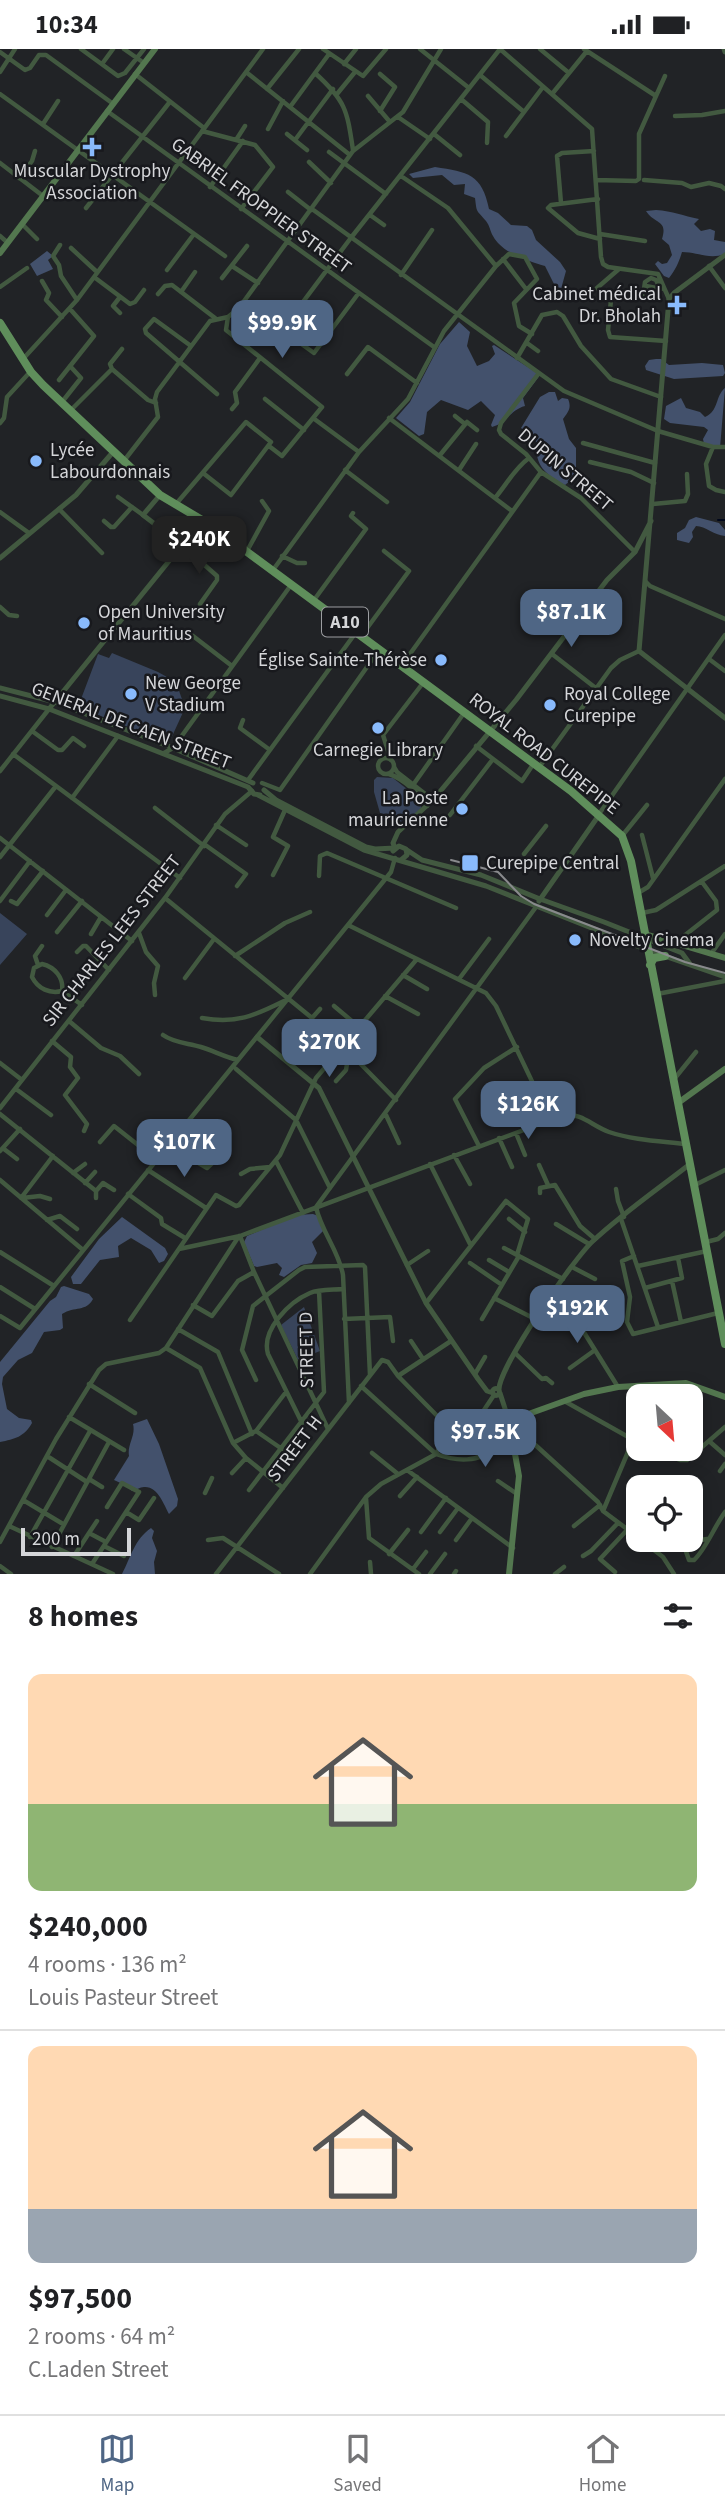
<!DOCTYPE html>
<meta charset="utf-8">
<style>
body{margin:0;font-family:"Source Sans 3",sans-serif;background:#f6f6f6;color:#202124;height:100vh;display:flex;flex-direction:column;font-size:26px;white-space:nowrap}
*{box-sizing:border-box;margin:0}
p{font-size:23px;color:#757577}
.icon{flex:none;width:38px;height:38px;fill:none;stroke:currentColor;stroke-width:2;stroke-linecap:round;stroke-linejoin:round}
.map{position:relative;height:1525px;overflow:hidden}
.details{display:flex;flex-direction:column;background:#fff;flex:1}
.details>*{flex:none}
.needle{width:46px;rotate:154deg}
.tools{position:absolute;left:626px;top:1335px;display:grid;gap:14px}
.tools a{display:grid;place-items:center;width:77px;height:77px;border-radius:14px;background:#fff;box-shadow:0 4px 18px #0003;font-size:35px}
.scale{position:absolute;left:21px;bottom:18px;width:110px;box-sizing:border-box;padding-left:7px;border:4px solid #d5d6d9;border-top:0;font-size:19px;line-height:24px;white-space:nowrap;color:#d5d6d9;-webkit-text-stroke:5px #18191d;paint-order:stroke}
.price{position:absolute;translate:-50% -60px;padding:0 16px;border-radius:14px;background:#4f6685;color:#fff;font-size:23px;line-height:46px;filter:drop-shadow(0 2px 4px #0008)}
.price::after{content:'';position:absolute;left:50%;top:42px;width:21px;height:16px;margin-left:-10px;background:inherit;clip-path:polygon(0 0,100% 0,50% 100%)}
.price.selected{background:#222;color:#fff}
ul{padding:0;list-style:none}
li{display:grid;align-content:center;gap:14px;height:371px;padding:0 28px}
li+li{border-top:2px solid #e0e0e0}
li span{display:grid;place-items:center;height:217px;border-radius:14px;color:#555}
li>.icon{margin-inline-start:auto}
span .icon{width:126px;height:126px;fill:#fffc;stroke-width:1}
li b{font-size:30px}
h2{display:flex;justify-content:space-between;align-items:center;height:84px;padding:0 28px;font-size:30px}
.status{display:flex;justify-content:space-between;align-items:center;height:49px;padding:0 35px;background:#fff;direction:ltr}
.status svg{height:19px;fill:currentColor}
.menu{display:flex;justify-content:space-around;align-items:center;height:98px;border-top:2px solid #e0e0e0;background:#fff;font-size:19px;color:#757577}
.menu a{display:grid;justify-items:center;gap:4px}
.menu .selected{color:#4f6685}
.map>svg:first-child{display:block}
.green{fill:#38445b}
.forest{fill:#43516c}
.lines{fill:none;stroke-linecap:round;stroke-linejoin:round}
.stream{stroke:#00071b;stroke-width:2}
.minor{stroke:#425940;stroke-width:4.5}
.tertiary{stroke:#425940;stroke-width:5}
.secondary{stroke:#53774f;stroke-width:6}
.primary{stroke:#5f8e5b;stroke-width:8}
.tram{stroke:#898a8d;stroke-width:2}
.poi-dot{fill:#89bafc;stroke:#18191d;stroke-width:2.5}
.labels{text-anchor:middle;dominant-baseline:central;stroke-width:5;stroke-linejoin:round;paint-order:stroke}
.shield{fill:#18191d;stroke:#9c9da1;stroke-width:2}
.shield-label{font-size:18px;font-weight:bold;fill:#d5d6d9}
.poi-label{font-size:19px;fill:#d5d6d9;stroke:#18191d;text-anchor:start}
.street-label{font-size:19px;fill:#d5d6d9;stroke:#18191d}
</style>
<div class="status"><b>10:34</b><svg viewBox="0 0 49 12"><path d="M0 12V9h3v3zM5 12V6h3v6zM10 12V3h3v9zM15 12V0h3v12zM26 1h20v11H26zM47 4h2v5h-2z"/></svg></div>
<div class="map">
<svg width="725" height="1525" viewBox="0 0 725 1525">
<rect width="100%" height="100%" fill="#212326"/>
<path class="green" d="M112,604L158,623L176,633L185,659L169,694L78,658L98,605L109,609Z
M377,728L393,729L422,752L421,759L407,775L380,764L374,743V731Z
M0,864L27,885L0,916Z
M304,1258L320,1302L298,1311L281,1276Z"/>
<path class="forest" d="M435,118C468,123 482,125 489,160L498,164L511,176L527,177L532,181L536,191L560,213L566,222L561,240L565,247L572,250V252L555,251L554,235L545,217C528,212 502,204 493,187C490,182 490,177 486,172C476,160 477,165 475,149L464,145L465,135L454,136L442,126L413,129L409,125Z
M656,161C673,162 683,167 699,170L694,175L701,182L710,180L715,182L714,191L725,193V205C709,211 698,203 682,203C679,213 676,220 669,229L664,227L655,215L658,212L662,215L667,214L672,206L669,196L662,190C668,170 655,176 646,162Z
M47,202L53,207L48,211L53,220L37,227L30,215Z
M459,273L470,283L467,297L477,317L489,312L495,305L492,297L494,296L540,326L523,349L525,357C510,361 506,375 492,378L491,376L495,366L481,352L468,361L441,351L427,363L424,385L419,387L396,369L410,353L440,295Z
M656,310H661L669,316L702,314L723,316L725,324L723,327L674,330L646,321L645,317L649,311Z
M725,339L720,399L704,395L703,390L708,381L704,378L670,374L664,370L666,357L681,349L686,359L700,363L705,368C719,362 715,347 725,339Z
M549,343H555L558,352L562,349L568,350C572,359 568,363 563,370L569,390L576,399V427L565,436C546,426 534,416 537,394L530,385L521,379L540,348Z
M696,468L719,474L725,481V487C713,486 706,477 696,477L692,483L693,488L689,494L677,491V484L685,479L689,471Z
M313,1165L321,1168L324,1181L312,1193L317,1204L312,1214L301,1216L284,1228L279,1226L282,1219L277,1214L257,1218L254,1217L244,1193L247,1187L297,1166Z
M122,1168L165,1199L168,1205L164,1212L159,1214L151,1201L131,1189L118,1197L119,1208L100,1211L81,1235H73L71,1228L99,1190Z
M64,1237L89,1245L93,1250C86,1263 75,1257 62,1265L63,1279L60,1281L44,1283L32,1304L18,1311L3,1328L2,1335L7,1360L19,1369L31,1371L32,1374C24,1388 15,1390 0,1393V1313L50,1252L56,1248L61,1238Z
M147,1370L159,1395L178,1450L177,1457L169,1465C164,1456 158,1437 144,1438C140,1438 136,1441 132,1442L127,1437L114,1431L129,1407C127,1395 136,1387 133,1375Z
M151,1479L154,1482L152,1489L157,1502L154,1513L155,1525H122C131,1508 134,1491 151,1479Z"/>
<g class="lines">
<path class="stream" d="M718,471H725"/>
<path class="minor" d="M81,0L118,27L125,24L144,0
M124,0L144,14
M323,0L363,27L386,0
M420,0L469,39
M500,0L592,80L601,208L603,215L608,218L658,225L669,250
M540,0L569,24
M584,0L656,47L639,85V130L636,132L596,131
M0,3L25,21L30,19L39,6H46L112,54
M102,15L113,0
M344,15L356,0
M0,23L15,0
M246,23L350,106
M315,24C346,52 347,61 353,101
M135,25L204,79
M380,25L395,38L380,62
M480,26L524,63
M267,40L299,0
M0,45L225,207
M337,45L355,23
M552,45L587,2
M368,47L390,73
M656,47L665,27
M461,50L488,73L487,94
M290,58L329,5
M107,62L434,298
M675,67L702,66L725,62
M398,68L430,90
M43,75L58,52
M268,80L283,52
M202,82L255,96L273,118L241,160
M287,85L307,101
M434,85L460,106
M506,87L543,38
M236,91L245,77
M295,91L333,40
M329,103L386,145
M309,113L331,134
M0,114L43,147
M401,127L448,159L496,217
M19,129L32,112L35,102
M644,131L682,134L691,138L709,134L721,137L725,140
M210,138L243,92
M288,143L311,161
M598,150L551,156L548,159L578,184L600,190
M561,154L557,107L562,104L594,102
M86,159L169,54
M312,160L564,342L658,382L713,398H725
M370,166L384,176
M22,175L37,190
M600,185L645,192
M0,187L8,194
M60,196L53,207L59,216L61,227L77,251
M71,199L97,223
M503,210L526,240
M232,217L258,234
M709,217L725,239
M167,221L194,185
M401,226L432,181
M94,228L130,255L135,253L144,241
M222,229L247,197
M42,232L49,244L46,251L62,268
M0,238L27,219
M597,239L619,220
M646,242V237L661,240
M181,243L195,223
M158,245L165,237L172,236L215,269
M358,245L314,304L282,281L350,190L500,0
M643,246L645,233L651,229L656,231L660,239
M611,251L608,281L610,288L666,292
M120,264L113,257L120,248
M228,268L226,281L322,358L282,407L269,397
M527,294L538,302
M191,297L154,270L145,280L146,284L217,345
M517,309L542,266L557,263L563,267L581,297L611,330L661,348
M23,310L77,251L263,0
M112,320L110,315L122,300
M539,324L501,374L499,381L501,385L526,405L541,423L581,449L635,503
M347,325L368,298L417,334
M59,331L94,287L70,260
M265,350L304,381
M62,353L81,329L70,317
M232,360L237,354L235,343L260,309
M70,362L112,320L148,351L156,354
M455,367L465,375
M313,369L359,403
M389,369L512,462
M0,374L4,369L7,348L30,323
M583,394L655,414
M713,398L706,415L709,437L716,441L725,443
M440,406L467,373L477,381
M123,413L158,368L155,350L157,343L210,272L228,268L239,259L353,102L403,63L441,0
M590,413L631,423L654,434
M345,421L387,453
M459,421L476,395
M118,448L143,466
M495,449C507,435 514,420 529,409
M176,455L246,373L271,393L231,446L203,424
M653,455L685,452L688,445L687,425
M59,460L102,504
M0,463L29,484
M104,472L111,478H114L132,458
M179,497H183L217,527V531L200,555
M247,502L269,462L262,452
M282,507L297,514H305
M273,521L359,403L408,350L444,282L496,217L509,205L525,208L537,230L514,254L519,277L532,285
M646,533L650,537L725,570
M314,551L366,480L351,467L353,464
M0,558L9,566L17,567
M362,586L409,522L384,502
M193,587L232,617
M552,605L597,640
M709,610L725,622
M402,616L541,423
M243,671L240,679L270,701
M32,682L58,701H62L73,689L84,697
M476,697L522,732L534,714
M164,704L173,699L291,536
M13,705L180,829
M378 717a8 8 0 1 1 16 0a8 8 0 1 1-16 0Z
M391,711L383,686L423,634
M540,717L611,619L620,611L639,602
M394,718L397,723L433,751
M0,722L49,660
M389,725C404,730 418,744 427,757
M248,731L357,582
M262,734L280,741L379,601
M413,736L464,664
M72,749L118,687
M155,759L204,797
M599,765L725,586
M450,766L493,710
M216,776L246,796
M642,786L653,829
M622,787L647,756
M0,789L132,892
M204,795L246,825L237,837
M524,805L546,777
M0,808L56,737
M273,826L288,797L273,788L285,761
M319,827L320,807L327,804L456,859
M638,844L648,838L725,730
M165,849L312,969L320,960
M0,852L30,812
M11,852L17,855L43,822
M642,864L656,861L725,817
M47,866L66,841
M348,876L486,944L496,957L550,1070
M57,883L82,852
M139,884L146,903L158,917L154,934L155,946
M91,885L101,868
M675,894L717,861L716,852L702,833
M77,903L83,897H86L109,921
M711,905L725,885
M235,907L285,874L310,863
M38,916L35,907L42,897
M403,926L427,940
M185,929L214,890
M459,930L489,890
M62,942C64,929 55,918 42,915L34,919L32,928C38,940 50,945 62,942L82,956
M657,945L725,932
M385,947L418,965
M334,957L359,978
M202,969C236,975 254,967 284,952
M69,972L101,999L120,1007L139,1025
M163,986C174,994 188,994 201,998C214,1002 225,1008 238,1011
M52,992L71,1008L70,1018L78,1029L65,1046L87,1075L84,1082
M343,997L396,1051
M0,1014L22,1031
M236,1020L296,1071L330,1139
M675,1029L696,1003
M336,1032L346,1021L349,1003
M16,1040L51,1066
M0,1059L165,849L225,765L252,742
M0,1065L96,1142V1149
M386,1066L399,1094
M516,1084L525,1106
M499,1089L512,1118
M100,1093L114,1077L157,1111
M168,1096L207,1119L225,1102
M479,1097L455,1050L484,1019L517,998
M4,1100L17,1110
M0,1102L20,1080
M454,1106L470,1135
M276,1112L303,1164
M430,1115L470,1195
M539,1116L548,1136
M148,1121L206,1159
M73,1124L85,1115
M241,1125L250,1120L270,1118
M0,1131L83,1201
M85,1134L95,1123
M695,1136L725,1121
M616,1140L618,1152L624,1168
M96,1142L103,1134L114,1141
M540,1144V1139L555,1136L580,1177L595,1190
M128,1145L161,1169L162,1175L185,1189
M21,1149L53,1107
M22,1149L40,1147L50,1150
M509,1170L525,1183
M621,1170L658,1278
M47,1171L60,1167L77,1180
M556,1175L589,1195
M240,1187L254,1223L328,1380
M706,1193L718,1190L725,1184
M504,1199L517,1206
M179,1200L240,1187L564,1066C582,1064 592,1077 609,1083C633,1091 659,1092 685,1095
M0,1203L54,1237
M634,1207L622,1212L630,1248L627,1273L633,1285L718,1264
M489,1211L509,1223
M470,1214L502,1236
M407,1216L428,1202
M638,1217L707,1202
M572,1218L595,1230
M672,1232L681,1273
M0,1238L35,1260
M645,1239L682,1229L678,1209
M557,1240L618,1338
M494,1249L535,1270
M426,1254L506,1152L528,1170L517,1206L563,1230
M193,1256L212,1267L238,1232L254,1223
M0,1267L20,1279L391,823L395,809
M344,1270L390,1268L393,1292
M482,1270L519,1207
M130,1271L216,1146L236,1157L239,1156L280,1106L316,1029L417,910
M178,1280L218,1303L252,1385
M411,1292L423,1310
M166,1299L200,1319L233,1394L246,1409L283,1439
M515,1304L542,1330L546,1329L552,1334
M570,1319L595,1301
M475,1325L485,1308
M398,1327L451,1292
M256,1331L242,1301L253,1257L299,1221L305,1218L363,1216L365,1218L370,1326
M89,1335L135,1364
M361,1337L436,1405C455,1412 480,1415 495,1397C500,1390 503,1380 509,1372L598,1453L603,1462L639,1489
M651,1348L656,1336
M566,1353L639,1394
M349,1354L343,1226C339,1202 321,1182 316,1158L536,858
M69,1368L124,1401
M302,1374L268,1305C261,1281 289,1253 310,1244C319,1240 333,1241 343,1240
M450,1380L463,1384L470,1382L494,1346
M256,1382L282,1400
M709,1392L725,1406
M233,1394L256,1382L286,1343
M652,1400L680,1411H687L725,1378
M372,1404L398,1425
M436,1405L450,1380
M47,1407L87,1433
M407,1421L513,1499
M720,1422L725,1415
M232,1424L246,1409
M89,1430L102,1438
M498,1432L517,1445
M249,1441L324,1343L319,1242
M205,1444L212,1429
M400,1447L417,1428
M366,1449L369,1489L419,1525
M23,1451L63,1475
M603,1462L639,1377
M126,1463L139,1471L154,1449
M9,1477L113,1525
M574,1477L600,1456
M421,1483L446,1449
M440,1483L458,1459
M89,1484L97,1472
M30,1488L90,1382
M707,1490L683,1494L689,1511H694C706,1500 714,1478 725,1463
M208,1491L223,1489L279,1525
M456,1491L472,1469
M641,1491L663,1508L674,1525
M0,1493L56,1390L99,1321L106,1315L159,1304L166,1299L239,1187
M104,1497L124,1507
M52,1498L109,1393
M389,1505L408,1481
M74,1507L89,1484L106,1493
M583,1507L591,1502L618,1474
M370,1513L371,1525
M92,1515L139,1443L122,1434L107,1458
M0,1517L11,1525
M413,1520L426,1503
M615,1523L600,1510L627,1481
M216,1525L382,1311L388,1313L398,1327L450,1380
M310,1525L366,1448L381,1435L436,1405
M430,1525L445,1505
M454,1525L456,1522
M555,1525L564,1518"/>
<path class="tertiary" d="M724,0L725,3
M725,206L674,244L669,250L639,602L725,669
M0,509L76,446L113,403
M0,639L55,653L173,699L253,734
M0,647L49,660L248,738L254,745L260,746
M49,660L178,501L179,497L177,492L143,466L160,446
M264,741L276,751L366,798L375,800L395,799L393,794L398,783L433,751L516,651L607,531L635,503L651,472
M258,746L364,801L486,837L647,901L725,928
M407,801L422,811L481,826L540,850L604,873L682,904L690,915
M393,802L399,797L406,800L407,806L401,811
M539,852L599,766
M257,988L319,1039L426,1254L478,1330L487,1342L493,1344
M492.5 1343a3.5 3.5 0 1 1 7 0a3.5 3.5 0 1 1-7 0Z
M499,1341C498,1319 574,1209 593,1192C623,1164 658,1140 690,1115
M500,1344L509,1372"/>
<path class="secondary" d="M0,204L155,0
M645,885L725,909
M678,1054L725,1020
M509,1525L519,1427L509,1372L584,1345L618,1338L686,1334L725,1348"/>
<path class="primary" d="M0,274L31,323L43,336L160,446L212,477L571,742L622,787L631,812L725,1295
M650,916L654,909L665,907"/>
<path class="tram" d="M451,811L498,823L521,847L534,855L685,913L725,924"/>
</g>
<g class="poi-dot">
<path d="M88.5 87.5h7v7h7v7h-7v7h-7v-7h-7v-7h7z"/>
<path d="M673.5 245.5h7v7h7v7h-7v7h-7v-7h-7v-7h7z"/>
<circle cx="36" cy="412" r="7"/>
<circle cx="84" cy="574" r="7"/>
<circle cx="441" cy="611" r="7"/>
<circle cx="131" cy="645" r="7"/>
<circle cx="550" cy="656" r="7"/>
<circle cx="378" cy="679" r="7"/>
<circle cx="462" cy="760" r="7"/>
<rect x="461" y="805" width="18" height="18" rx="3.5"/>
<circle cx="575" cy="891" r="7"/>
</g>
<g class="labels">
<rect class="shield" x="322" y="558.5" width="46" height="29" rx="5"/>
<g class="shield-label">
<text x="345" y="573">A10</text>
</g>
<g class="poi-label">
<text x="92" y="122" text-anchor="middle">Muscular Dystrophy<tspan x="92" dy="22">Association</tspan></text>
<text x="661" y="245" text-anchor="end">Cabinet médical<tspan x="661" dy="22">Dr. Bholah</tspan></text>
<text x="50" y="401">Lycée<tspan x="50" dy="22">Labourdonnais</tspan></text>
<text x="98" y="563">Open University<tspan x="98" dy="22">of Mauritius</tspan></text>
<text x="427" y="611" text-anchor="end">Église Sainte-Thérèse</text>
<text x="145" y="634">New George<tspan x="145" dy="22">V Stadium</tspan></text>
<text x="564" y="645">Royal College<tspan x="564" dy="22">Curepipe</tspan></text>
<text x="378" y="701" text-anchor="middle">Carnegie Library</text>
<text x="448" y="749" text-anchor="end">La Poste<tspan x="448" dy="22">mauricienne</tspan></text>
<text x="486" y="814">Curepipe Central</text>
<text x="589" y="891">Novelty Cinema</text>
</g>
<g class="street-label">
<text transform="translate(261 157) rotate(36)">GABRIEL FROPPIER STREET</text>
<text transform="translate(565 421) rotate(40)">DUPIN STREET</text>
<text transform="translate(131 677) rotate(21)">GENERAL DE CAEN STREET</text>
<text transform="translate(544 705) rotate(38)">ROYAL ROAD CUREPIPE</text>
<text transform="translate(112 892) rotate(-52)">SIR CHARLES LEES STREET</text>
<text transform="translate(307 1301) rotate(-91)">STREET D</text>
<text transform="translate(295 1400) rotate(-53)">STREET H</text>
</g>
</g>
</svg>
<div class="tools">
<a><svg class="needle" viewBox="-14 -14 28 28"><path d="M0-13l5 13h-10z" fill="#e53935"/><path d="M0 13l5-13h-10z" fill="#757577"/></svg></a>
<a><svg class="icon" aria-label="locate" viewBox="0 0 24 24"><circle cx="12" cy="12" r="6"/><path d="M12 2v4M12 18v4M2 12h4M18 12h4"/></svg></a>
</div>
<div class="scale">200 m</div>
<b class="price" style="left:282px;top:311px">$99.9K</b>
<b class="price selected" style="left:199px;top:527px">$240K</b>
<b class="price" style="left:571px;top:600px">$87.1K</b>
<b class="price" style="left:329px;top:1030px">$270K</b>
<b class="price" style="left:528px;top:1092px">$126K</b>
<b class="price" style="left:184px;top:1130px">$107K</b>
<b class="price" style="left:577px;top:1296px">$192K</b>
<b class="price" style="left:485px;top:1420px">$97.5K</b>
</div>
<section class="details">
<h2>8 homes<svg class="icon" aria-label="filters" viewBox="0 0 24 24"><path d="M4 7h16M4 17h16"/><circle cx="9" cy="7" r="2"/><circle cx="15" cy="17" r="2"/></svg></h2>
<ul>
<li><span style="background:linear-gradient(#ffd9b3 60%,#8fb573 0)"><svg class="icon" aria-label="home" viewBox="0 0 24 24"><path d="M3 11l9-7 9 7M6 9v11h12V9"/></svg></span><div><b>$240,000</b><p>4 rooms · 136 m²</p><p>Louis Pasteur Street</p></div></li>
<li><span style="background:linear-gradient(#ffd9b3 75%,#9aa5b1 0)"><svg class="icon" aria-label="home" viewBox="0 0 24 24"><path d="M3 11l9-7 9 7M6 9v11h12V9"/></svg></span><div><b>$97,500</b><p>2 rooms · 64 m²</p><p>C.Laden Street</p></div></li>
</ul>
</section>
<nav class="menu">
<a class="selected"><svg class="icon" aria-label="map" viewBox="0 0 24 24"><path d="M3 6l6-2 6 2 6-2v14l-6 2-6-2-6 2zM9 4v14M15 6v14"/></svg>Map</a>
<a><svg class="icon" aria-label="saved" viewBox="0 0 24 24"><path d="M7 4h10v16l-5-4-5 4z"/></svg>Saved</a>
<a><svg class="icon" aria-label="home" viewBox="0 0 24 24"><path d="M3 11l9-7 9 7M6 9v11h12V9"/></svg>Home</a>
</nav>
